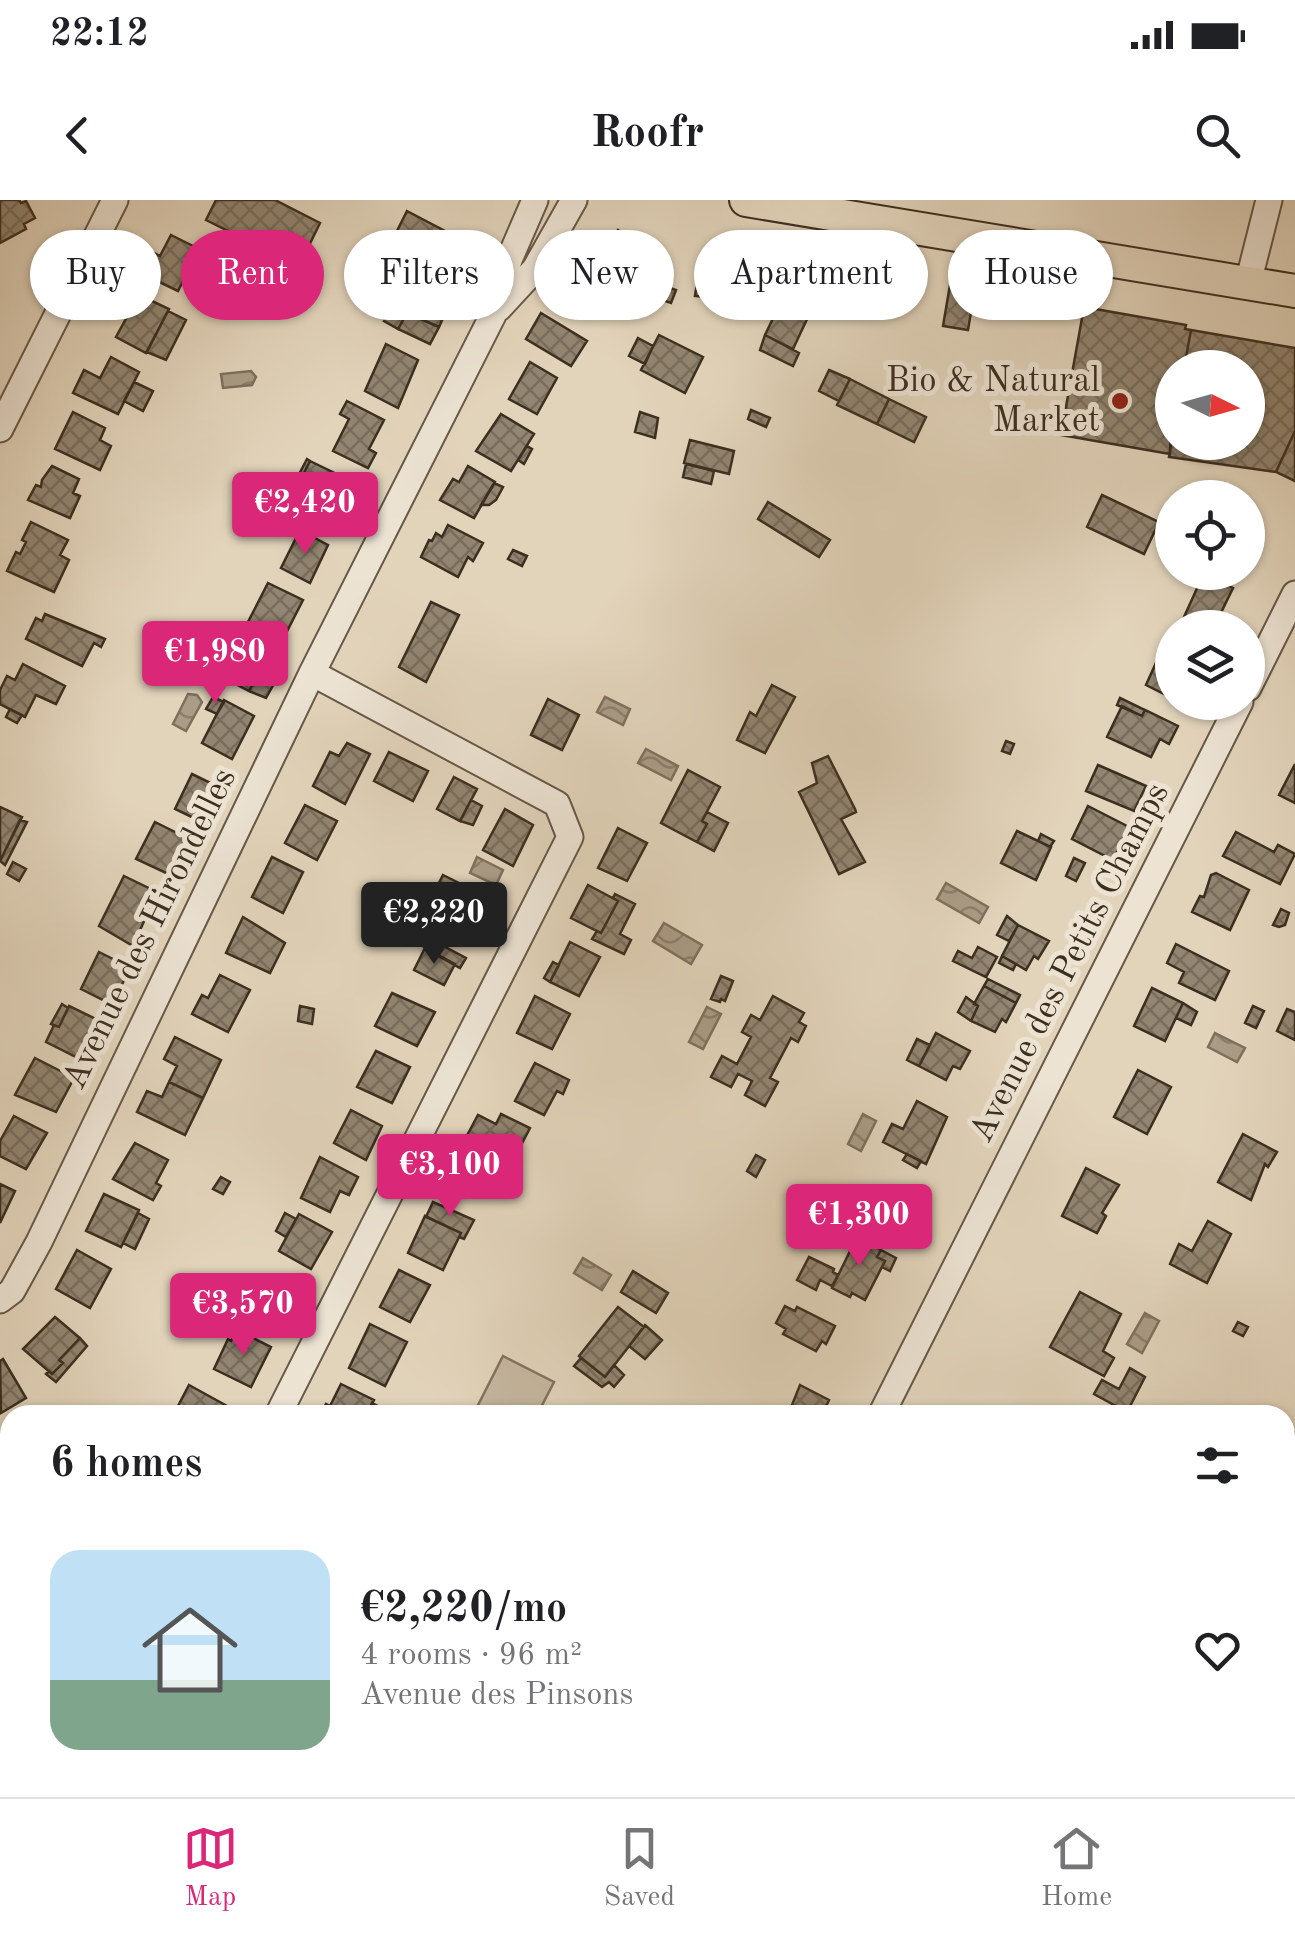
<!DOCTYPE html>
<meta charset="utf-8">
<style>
body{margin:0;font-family:"Old Standard TT",serif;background:#f2f2f2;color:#202124;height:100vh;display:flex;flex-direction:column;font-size:38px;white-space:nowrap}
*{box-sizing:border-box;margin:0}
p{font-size:32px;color:#757577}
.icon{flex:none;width:55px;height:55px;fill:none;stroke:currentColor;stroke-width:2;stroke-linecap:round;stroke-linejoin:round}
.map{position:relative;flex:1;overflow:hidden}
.side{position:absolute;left:0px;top:1205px;width:1295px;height:392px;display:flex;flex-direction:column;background:#fff;border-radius:30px 30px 0 0;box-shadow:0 2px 8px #0004}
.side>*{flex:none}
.banner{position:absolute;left:30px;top:30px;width:1235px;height:90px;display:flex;gap:20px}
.needle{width:65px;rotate:95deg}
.controls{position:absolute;left:1155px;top:150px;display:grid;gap:20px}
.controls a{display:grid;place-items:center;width:110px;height:110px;border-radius:50%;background:#fff;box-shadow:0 2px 8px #0004;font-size:50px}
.price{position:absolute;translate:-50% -85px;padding:0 22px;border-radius:10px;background:#db2777;color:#fff;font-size:32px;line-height:65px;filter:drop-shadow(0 2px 5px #0008)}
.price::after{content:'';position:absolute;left:50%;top:60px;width:30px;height:22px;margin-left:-15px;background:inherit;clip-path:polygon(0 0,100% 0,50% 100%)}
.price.current{background:#222;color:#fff}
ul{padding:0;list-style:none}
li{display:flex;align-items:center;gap:30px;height:250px;padding:0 50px}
li span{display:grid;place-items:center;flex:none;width:280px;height:200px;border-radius:30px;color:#555}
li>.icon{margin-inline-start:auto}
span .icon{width:120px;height:120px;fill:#fffc;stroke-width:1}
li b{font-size:42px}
h2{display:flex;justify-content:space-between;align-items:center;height:120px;padding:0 50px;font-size:42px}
.chip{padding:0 35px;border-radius:45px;background:#fff;box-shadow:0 2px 8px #0004;font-size:35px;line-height:90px}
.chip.current{background:#db2777;color:#fff}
.status{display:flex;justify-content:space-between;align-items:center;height:70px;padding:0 50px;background:#fff;direction:ltr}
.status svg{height:28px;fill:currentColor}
header{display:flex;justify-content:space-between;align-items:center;height:130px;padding:0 50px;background:#fff;font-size:45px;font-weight:700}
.dock{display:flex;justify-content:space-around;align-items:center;height:140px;border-top:2px solid #e0e0e0;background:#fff;font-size:28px;color:#757577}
.dock a{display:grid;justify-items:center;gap:5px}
.dock .current{color:#db2777}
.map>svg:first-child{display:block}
.green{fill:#c6b8a1;stroke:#817460;stroke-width:2.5}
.water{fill:url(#water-waves);stroke:#7e705d;stroke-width:2.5}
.building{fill:url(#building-cross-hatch);stroke:#3c2f20;stroke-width:2.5}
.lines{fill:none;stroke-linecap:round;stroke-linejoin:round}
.minor-casing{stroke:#665847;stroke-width:29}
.major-casing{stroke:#3c2f20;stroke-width:36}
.minor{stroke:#ece3d3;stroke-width:25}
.major{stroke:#e2d4bb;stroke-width:32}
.poi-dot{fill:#8f2418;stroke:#ece3d3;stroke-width:4}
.labels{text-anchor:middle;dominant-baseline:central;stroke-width:10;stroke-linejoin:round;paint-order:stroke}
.poi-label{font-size:35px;fill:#3c2f20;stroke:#ece3d3;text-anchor:end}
.street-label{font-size:35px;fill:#3c2f20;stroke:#ece3d3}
</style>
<div class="status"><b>22:12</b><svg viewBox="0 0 49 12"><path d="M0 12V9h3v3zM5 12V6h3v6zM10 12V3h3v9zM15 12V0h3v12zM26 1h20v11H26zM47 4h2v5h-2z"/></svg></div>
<header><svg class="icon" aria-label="back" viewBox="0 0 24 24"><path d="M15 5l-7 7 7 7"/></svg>Roofr<svg class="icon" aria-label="search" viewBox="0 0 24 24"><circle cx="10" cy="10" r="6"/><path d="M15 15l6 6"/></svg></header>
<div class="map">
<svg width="1295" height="1597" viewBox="0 0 1295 1597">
<defs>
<pattern id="water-waves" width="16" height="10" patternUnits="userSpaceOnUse" patternTransform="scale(2.5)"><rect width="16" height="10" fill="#aa9c86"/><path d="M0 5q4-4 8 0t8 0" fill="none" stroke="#8c806d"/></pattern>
<pattern id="building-cross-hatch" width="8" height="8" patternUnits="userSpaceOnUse" patternTransform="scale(2.5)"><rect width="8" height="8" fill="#928571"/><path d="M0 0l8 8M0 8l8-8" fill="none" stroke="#786d5c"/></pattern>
</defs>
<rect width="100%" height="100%" fill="#e2d4bb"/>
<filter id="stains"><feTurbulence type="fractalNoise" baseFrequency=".002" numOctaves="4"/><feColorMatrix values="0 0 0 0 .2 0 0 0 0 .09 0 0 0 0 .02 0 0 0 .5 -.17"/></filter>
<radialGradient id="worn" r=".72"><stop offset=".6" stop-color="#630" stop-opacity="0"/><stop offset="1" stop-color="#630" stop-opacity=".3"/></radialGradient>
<path class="green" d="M503,1156L554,1182L537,1215H473Z"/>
<path class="water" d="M251,171L256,177L252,185L223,188L221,174Z
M188,494L197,495L202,502L186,531L173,524Z
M605,497L630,509L623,525L597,512Z
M646,549L678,566L671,580L638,563Z
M477,657L503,670L496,685L470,673Z
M946,683L988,707L979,723L937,699Z
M664,723L702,745L691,764L653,741Z
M707,807L721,814L703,849L689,842Z
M1215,833L1245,848L1237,862L1208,847Z
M863,914L876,921L861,951L848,944Z
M583,1058L611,1075L602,1090L574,1073Z
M1145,1113L1159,1121L1142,1153L1127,1144Z"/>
<path class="building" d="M0,0H19L21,3L26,1L35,18L24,24L26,29L0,43Z
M216,0H275L320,23L299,66L206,20Z
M407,11L445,31L427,64L390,45Z
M618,30L641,46L601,103L570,81L586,58L593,63Z
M445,31L478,48L455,93L429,79L435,68L427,64Z
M171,35L199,49L178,91L130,68L141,46L160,56Z
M721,39L746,44L739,80L703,73L706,48L720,50Z
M390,45L435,68L429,79L424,76L416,96L400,89L410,69L385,57Z
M699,71L712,76L709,93L706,92L705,97L695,96Z
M424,76L455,93L446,111L416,96Z
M951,79L976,83L968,130L943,126Z
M807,80L822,87L793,149L765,135L781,102L794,108Z
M664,86L676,90L671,103L659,99Z
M400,89L416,96L407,113L392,106Z
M133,92L169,109L146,153L116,137L128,115L123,112Z
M416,96L446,111L439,127L407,113Z
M392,106L407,113L398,129L384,121Z
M1084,107L1186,125L1185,129L1191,130L1184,168H1172L1170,254L1061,235Z
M168,111L186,120L166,160L147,152Z
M407,113L439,127L430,144L398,129Z
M541,113L587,141L571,166L526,139Z
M1191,130L1295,148V231L1276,272L1169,257L1172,239V242H1248V168H1184Z
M659,135L703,157L685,193L641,170Z
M765,135L799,153L793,166L760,150Z
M638,138L653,146L645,164L629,156Z
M386,144L418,160L398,208L365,191Z
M111,157L139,172L118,214L73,193L84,170L100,178Z
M530,162L557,178L537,214L509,199Z
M829,170L850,179L839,201L819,191Z
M850,179L889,199L877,224L837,205Z
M134,182L153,191L143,211L124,201Z
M889,199L926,217L914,242L877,224Z
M347,201L384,220L369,249L376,253L368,268L333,251L349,219L340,214Z
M751,210L770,218L766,227L748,219Z
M73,212L105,228L100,240L111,246L100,270L55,249Z
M640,212L658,218L655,238L635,232Z
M501,214L534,234L511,271L476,251Z
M1295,231V281L1276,272Z
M690,240L734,251L729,274L684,263Z
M527,246L532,249L524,264L518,260Z
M307,259L310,261L289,303L285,301Z
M310,261L355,283L330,324L289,303Z
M686,264L714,271L711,284L683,277Z
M52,266L79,279L73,293L80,296L70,318L28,300L36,285L41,287L42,280Z
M468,266L495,282L474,318L440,300L453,279L459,282Z
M494,283L503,287L496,300L489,305H481Z
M1102,295L1159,322L1144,354L1087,327Z
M768,302L830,340L819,357L758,319Z
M31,322L68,340L60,355L69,360L54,392L7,371L16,352L20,354L26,342L22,340Z
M448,325L483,343L473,361L468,357L458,377L421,357L429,340L432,341L436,333L442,337Z
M300,330L328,345L310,383L281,368Z
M513,350L527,356L522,366L508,359Z
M1204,373L1233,388L1216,423L1224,427L1179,428Z
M268,383L303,400L283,439L248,422Z
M431,402L459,415L426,482L399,467Z
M45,414L105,439L101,447L94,443L82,466L26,439L36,418L42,421Z
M233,434L246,441L240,452L227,445Z
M246,441L268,453L249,491L226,479Z
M1160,454L1172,460V498L1146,485Z
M23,464L65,486L56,504L36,495L25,517L0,504V490L7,476L15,480Z
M259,472L276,480L266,498L249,491Z
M772,485L795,497L765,553L737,540L750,512L756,516Z
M213,497L224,502L217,514L206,509Z
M1120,498L1145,510L1142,516L1117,505Z
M548,499L579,515L562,550L531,535Z
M224,500L254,516L232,559L202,543Z
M1122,506L1142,516L1145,510L1178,526L1169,544L1160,539L1151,557L1107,537Z
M10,509L22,515L17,523L6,517Z
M1006,541L1014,544L1010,554L1002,551Z
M347,543L370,554L345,604L313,586L330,552L339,556Z
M389,552L428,571L413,601L374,581Z
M828,556L855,609L856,612L841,619L865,662L839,674L799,592L817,583L812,563Z
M1295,564V603L1279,595Z
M1098,565L1146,586L1134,611L1086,591Z
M688,570L720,587L702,621L707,624L697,642L661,623Z
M192,574L221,588L204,623L175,609Z
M454,577L477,589L460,621L437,609Z
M471,600L482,606L473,625L460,621Z
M305,605L337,621L317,660L285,643Z
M1088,606L1129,627L1113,660L1072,639Z
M0,607L22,617L0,661Z
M505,609L533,625L513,666L483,650Z
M707,612L728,623L714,651L697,642L707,624L702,621Z
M20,620L27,622L5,665L0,661Z
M155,622L187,638L176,660L184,664L177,678L136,659Z
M618,628L647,643L627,681L598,668Z
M1017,631L1051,647L1036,680L1001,663Z
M1236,632L1274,652L1278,645L1295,654L1280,684L1223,656Z
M1041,634L1054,641L1050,647L1038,641Z
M272,657L303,672L283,713L252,697Z
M1074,658L1085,663L1076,681L1066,676Z
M13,662L26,669L19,681L7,674Z
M1216,673L1249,690L1230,730L1192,712L1200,696L1204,697L1211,675Z
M443,675L481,694L462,732L423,714Z
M124,676L157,692L133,746L99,726Z
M588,685L618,701L601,733L571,718Z
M615,694L635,704L620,734L631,740L624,754L592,739L597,731L601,733L618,701L613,698Z
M1281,709L1289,713L1285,725L1279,727L1273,725Z
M1007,716L1018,725L1009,741L997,735Z
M243,717L285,743L270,773L226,753Z
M1018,725L1049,741L1038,759L1034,756L1026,770L1002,756Z
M432,740L466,758L460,768L426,749Z
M570,742L600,757L579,796L550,782Z
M1176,744L1229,771L1215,800L1179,783L1184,772L1167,763Z
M978,747L997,757L986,777L953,761L958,751L972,758Z
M425,748L455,764L444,785L414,770Z
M99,752L131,768L111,804L81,789Z
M1002,756L1016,764L1013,770L999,763Z
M553,762L559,765L550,782L544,778Z
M220,775L250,790L228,832L192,814L202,795L208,798Z
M721,776L733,781L725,801L721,799L720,802L711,799Z
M988,779L1020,795L1016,803L984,786Z
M984,786L1016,803L1006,822L1002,819L995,832L971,821L978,806L974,804Z
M1152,788L1183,803L1165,841L1134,826Z
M392,793L435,812L417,846L375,826Z
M535,796L570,814L552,849L517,833Z
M773,796L804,813L799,822L806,826L798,842L791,838L770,878L778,882L765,906L745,895L752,881L738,874L731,887L711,877L722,856L737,864L751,837L742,832L751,815L760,820Z
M966,797L978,806L971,821L958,812Z
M1183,803L1197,812L1191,825L1176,818Z
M62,804L68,808L59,827L51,824Z
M69,806L100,821L80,859L46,842L54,825L59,827Z
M300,806L314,809L312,824L298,821Z
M1253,806L1264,811L1256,828L1245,823Z
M1287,809L1295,812V840L1277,831Z
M936,833L970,851L960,869L953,866L946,880L919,866Z
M175,837L221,860L203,898L169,882L177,866L164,859Z
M917,839L930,845L919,866L907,860Z
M376,851L410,867L392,903L357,887Z
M35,858L74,878L56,912L15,895Z
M535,863L569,880L563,894L557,891L544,915L515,901Z
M1138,870L1171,887L1147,934L1114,917Z
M169,882L203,898L185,935L137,912L147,891L162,897Z
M917,901L947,917L926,964L883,942L892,924L903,929Z
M351,910L382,926L366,960L334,943Z
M501,914L530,928L509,968L462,945L478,915L496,924Z
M14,916L47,933L26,969L0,956V941Z
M1243,934L1277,952L1268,967L1265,964L1251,1000L1218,982Z
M135,943L168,960L156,983L161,986L153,1000L113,979Z
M907,954L921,961L917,968L903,960Z
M756,955L765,960L756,977L747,971Z
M320,957L358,977L349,995L340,991L330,1012L301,998Z
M1086,968L1119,985L1102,1013L1106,1016L1097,1033L1062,1016Z
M221,977L230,982L223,994L213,989Z
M0,984L15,991L0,1023Z
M888,991L907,1001L902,1007L909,1011L895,1036L861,1018L874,994L883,999Z
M104,994L139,1010L121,1047L86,1031Z
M907,1001L916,1005L903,1029L900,1027L909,1011L902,1007Z
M433,1002L474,1020L464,1039L459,1037L461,1033L426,1017Z
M138,1013L149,1019L135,1049L123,1043Z
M285,1013L296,1019L286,1037L276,1031Z
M299,1014L332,1032L311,1069L279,1051Z
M425,1016L461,1033L443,1070L408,1053Z
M1208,1021L1231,1034L1207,1083L1170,1064L1179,1044L1192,1051Z
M850,1034L881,1050L877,1057L885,1061L865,1100L852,1093L850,1097L832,1088L851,1049L843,1045Z
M77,1050L111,1069L90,1108L56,1089Z
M881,1050L896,1058L890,1071L882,1067L885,1061L877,1057Z
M809,1057L834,1069L833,1072L838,1075L832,1086L820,1080L816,1090L797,1080Z
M399,1070L430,1085L410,1122L380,1107Z
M633,1071L668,1093L656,1113L621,1092Z
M275,1076L300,1089L282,1123L257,1110Z
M1080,1092L1121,1114L1103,1151L1114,1158L1104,1176L1050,1147Z
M192,1093L201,1099L194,1110L185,1105Z
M785,1106L795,1111L797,1107L835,1126L826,1144L822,1141L816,1151L783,1134L786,1129L776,1123Z
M618,1107L644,1127L605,1177L579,1156Z
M55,1117L80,1138L59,1160L63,1163L52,1174L23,1149Z
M1238,1122L1248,1127L1243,1136L1233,1131Z
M370,1124L407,1142L385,1186L349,1168Z
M645,1125L662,1140L645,1159L629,1146Z
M237,1130L271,1147L251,1187L214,1169L228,1139L231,1141Z
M80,1138L87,1146L56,1182L46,1174L49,1171L52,1174L63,1163L59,1160Z
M581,1158L605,1177L614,1165L624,1175L614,1187L609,1182L602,1187L574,1166Z
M3,1159L26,1198L1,1213L0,1161Z
M1130,1168L1145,1177L1127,1212L1094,1194L1102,1180L1119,1189Z
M341,1184L374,1200L366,1215H320L326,1204L330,1206Z
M189,1185L238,1212L237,1215H182L183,1211L177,1208Z
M800,1185L829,1200L822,1215H788Z
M372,1203L384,1209L381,1215H366Z
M1295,1231V1283L1285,1278V1251Z
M0,1503H9V1527H0Z
M570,1588H579L597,1597H565Z
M622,1588H628L638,1593L636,1597H616Z
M733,1588H777L773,1597H745L732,1591Z
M951,1588H988L984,1597H946Z"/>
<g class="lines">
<g class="minor-casing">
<path id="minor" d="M1248,83L1269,0
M499,108L535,69L574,0
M0,229L115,0
M1248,488L1295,394
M0,1100L12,1091L39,1042L312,473L493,115L509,60L535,0
M278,1215L570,637L557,604L312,473
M881,1215L1240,502
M0,1580H10
M246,1588L248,1597
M295,1597L301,1588
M684,1597L689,1588
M902,1597L907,1588"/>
</g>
<g class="major-casing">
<path id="major" d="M746,0L1295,91"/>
</g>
<use href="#minor" class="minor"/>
<use href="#major" class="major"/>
</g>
<circle class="poi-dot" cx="1120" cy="201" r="10"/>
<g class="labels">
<g class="poi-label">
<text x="1100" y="181">Bio &amp; Natural<tspan x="1100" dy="40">Market</tspan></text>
</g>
<g class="street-label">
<text transform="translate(150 729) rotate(-64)">Avenue des Hirondelles</text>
<text transform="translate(1070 763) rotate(-63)">Avenue des Petits Champs</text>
</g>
</g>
<rect width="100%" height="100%" filter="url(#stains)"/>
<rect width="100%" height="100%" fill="url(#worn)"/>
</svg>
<div class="controls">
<a><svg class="needle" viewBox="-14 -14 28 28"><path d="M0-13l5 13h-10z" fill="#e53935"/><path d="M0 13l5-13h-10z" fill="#757577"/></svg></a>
<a><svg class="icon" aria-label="locate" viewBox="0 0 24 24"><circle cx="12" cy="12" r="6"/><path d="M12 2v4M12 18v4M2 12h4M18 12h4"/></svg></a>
<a><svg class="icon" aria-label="layers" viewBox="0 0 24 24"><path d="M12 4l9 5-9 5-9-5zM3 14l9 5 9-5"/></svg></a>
</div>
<b class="price" style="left:305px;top:357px">€2,420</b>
<b class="price" style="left:215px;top:506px">€1,980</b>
<b class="price current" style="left:434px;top:767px">€2,220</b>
<b class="price" style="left:450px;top:1019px">€3,100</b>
<b class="price" style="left:859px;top:1069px">€1,300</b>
<b class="price" style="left:243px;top:1158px">€3,570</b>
<div class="banner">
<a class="chip">Buy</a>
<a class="chip current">Rent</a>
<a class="chip">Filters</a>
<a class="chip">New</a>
<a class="chip">Apartment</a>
<a class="chip">House</a>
</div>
<section class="side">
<h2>6 homes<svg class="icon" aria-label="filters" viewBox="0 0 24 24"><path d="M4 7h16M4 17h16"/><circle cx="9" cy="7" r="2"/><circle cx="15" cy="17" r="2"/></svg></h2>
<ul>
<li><span style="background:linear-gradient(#bfe0f5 65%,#7fa58c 0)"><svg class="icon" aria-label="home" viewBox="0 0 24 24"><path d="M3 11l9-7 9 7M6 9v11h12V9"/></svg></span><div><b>€2,220/mo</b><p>4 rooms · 96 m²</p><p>Avenue des Pinsons</p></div><svg class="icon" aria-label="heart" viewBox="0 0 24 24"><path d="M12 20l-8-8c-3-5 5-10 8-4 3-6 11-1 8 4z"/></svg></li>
</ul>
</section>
</div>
<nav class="dock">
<a class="current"><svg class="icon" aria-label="map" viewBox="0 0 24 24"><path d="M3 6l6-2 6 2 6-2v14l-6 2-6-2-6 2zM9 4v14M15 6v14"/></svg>Map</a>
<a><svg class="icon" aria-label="saved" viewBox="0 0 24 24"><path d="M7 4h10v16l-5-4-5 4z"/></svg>Saved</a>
<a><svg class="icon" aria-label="home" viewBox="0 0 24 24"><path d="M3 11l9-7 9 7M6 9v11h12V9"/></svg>Home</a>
</nav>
